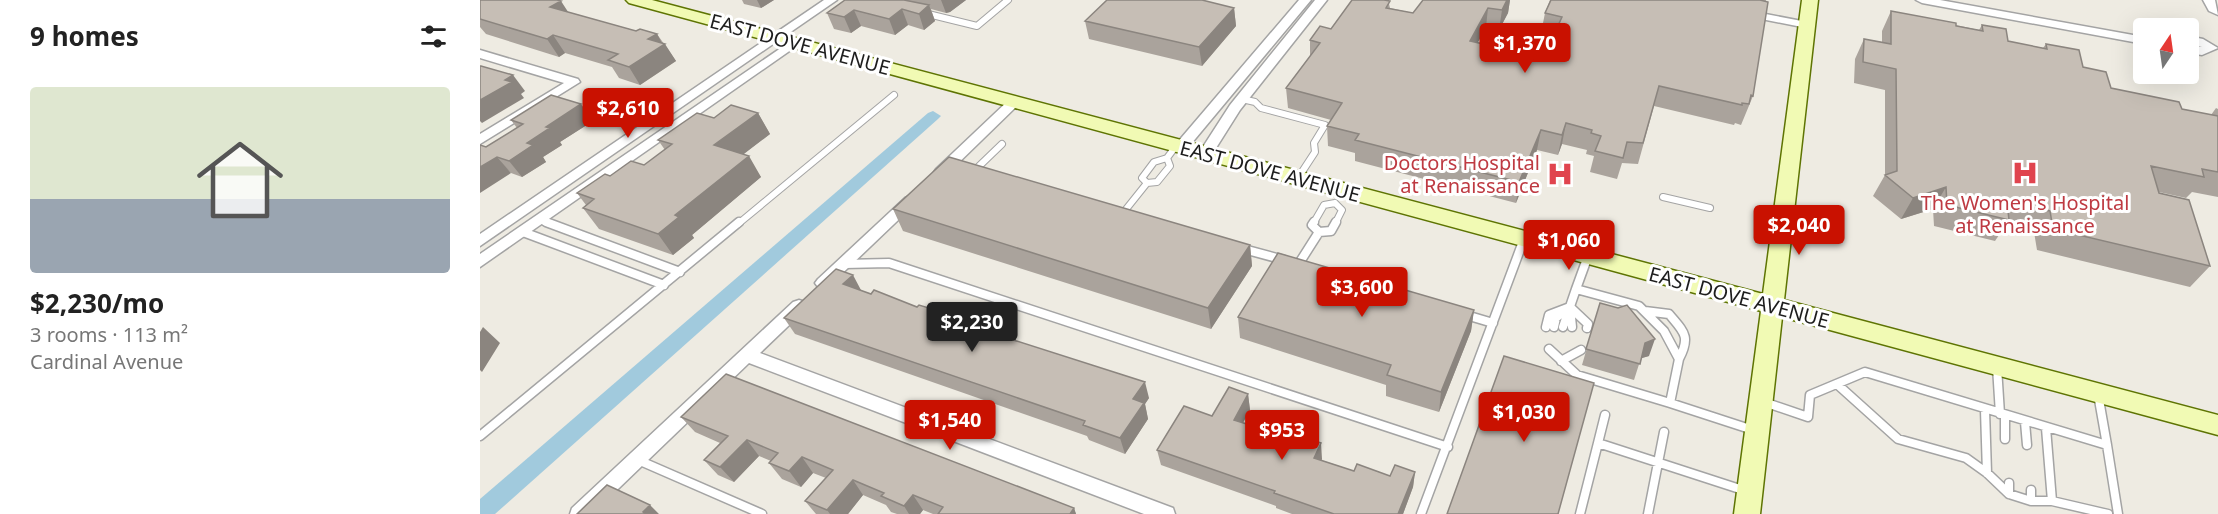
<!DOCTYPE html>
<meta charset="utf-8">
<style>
body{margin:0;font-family:"Noto Sans",sans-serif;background:#f6f6f6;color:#222;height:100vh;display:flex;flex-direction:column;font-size:22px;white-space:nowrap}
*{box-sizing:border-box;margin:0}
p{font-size:20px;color:#767676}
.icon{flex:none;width:33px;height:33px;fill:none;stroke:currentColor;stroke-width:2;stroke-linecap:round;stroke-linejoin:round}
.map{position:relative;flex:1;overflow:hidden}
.side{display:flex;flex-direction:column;background:#fff;width:480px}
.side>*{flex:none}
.needle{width:39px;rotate:13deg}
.controls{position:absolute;left:1653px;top:18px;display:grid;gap:12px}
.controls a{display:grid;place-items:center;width:66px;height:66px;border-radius:6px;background:#fff;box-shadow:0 6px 24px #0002;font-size:30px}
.price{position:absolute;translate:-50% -51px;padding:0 14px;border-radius:6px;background:#c91100;color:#fff;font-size:20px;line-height:39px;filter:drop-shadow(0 2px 3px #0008)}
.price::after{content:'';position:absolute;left:50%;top:36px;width:18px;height:14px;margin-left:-9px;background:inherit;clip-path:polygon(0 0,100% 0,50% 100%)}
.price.selected{background:#222;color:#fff}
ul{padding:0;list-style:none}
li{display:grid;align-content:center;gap:12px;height:318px;padding:0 30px}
li span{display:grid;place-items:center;height:186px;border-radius:6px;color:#555}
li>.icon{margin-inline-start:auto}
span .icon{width:108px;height:108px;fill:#fffc;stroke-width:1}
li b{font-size:26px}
h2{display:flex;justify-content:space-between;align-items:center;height:72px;padding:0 30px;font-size:26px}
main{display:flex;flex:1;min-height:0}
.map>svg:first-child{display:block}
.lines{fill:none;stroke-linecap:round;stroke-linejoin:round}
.canal{fill:#a1cadd;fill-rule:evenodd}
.lane-far1-casing{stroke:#a4a4a4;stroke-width:8}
.lane-casing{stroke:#a4a4a4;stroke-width:11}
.street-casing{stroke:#a4a4a4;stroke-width:3}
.secondary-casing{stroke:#5e7403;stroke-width:3}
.lane-far1{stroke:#fff;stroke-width:6}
.lane{stroke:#fff;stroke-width:8}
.street{fill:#fff;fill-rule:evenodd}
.secondary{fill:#f1fab4;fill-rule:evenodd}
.wall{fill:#aaa39c}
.shaded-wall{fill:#8b857f}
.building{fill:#c6beb5;stroke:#8b857f;stroke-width:1.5}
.labels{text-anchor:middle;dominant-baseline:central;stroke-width:6;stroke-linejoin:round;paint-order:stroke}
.street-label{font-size:20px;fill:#1d1d1d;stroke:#fff}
.health-label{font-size:20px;fill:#be3a42;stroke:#fff;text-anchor:end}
</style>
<main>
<section class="side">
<h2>9 homes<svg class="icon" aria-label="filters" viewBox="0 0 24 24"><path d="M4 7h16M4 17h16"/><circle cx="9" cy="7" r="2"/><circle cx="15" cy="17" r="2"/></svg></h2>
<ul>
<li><span style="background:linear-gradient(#dfe7d0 60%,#9aa5b1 0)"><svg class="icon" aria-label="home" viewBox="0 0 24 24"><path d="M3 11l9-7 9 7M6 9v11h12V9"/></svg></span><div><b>$2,230/mo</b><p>3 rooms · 113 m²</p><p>Cardinal Avenue</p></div></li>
</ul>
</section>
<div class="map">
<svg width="1738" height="514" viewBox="0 0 1738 514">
<rect width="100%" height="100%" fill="#eeebe2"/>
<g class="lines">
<path class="canal" d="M453,111L461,116L458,119L15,514H0V499L448,113Z"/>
<g class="lane-far1-casing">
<path id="lane-far1" d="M444,13L497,26L528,0
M762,99L775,102L781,108L845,125L834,143L835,152L818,178
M500,171L495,170L522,144
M667,183L662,178L674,162L687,158L696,146
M1183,197L1230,208
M638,212L643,213L667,183L677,182L690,166L687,158
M60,220L70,224
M258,224L414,95
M833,224L844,205L855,203
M855,224L862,210L855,203"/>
</g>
<g class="lane-casing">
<path id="lane" d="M66,222L200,272
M834,222L832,225L839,232
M43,232L184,285
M839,232L851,231L856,222
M760,248L804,260
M1108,256L1096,289L1159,306L1184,331L1199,359L1190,403L1273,430
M364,264L409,263L968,447
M818,265L839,232
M1090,307L1108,324L1107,328
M1090,308L1092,327
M1165,311L1189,314C1204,332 1211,336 1199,359
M986,315L1013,323
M1066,327L1069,315L1090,307
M1074,327L1076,318L1084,311
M1083,327L1096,289
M1069,349L1097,375L1190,403
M1081,361L1101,350
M1517,367L1520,414
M1358,385L1418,439L1486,458L1507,473L1529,494
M1284,402L1328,417L1330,395L1385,372L1627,445L1618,394
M1505,410L1507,473
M1525,416V439
M1545,422L1547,445
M1566,428L1572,501
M0,436L259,222
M1118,443L1125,415
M1627,445L1638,514
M158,460L282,514
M1529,483V494L1551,501H1572L1628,514
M1551,490V501
M941,514L1044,239
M1100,514L1118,443L1266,491
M1168,514L1184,432"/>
</g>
<g class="street-casing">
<path id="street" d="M344,0H357L0,246V234Z
M819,0H831L706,150H696L694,147L696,144Z
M835,0H847L760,110L731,156H721L719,153L750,105Z
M1436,0H1460L1664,37V44L1442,3Z
M1723,0H1735L1738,15L1729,11Z
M1265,10L1327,22L1333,25L1327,28L1261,15V11Z
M1708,36L1723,39L1738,48L1722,55L1708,53V46L1722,47L1708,43Z
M314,39L318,41V45L0,267V254Z
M0,50L98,79L100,82L0,144V134L84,83L0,58Z
M534,98L540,102L538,105L466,175H456L454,172L456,169L530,99Z
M430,196L435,198L437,201L435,204L348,287H338L335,283L338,279L425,198Z
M319,300L325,302L327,306L325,310L280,353L693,508L695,514H664L269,363L112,514H90L92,508L313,302Z"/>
</g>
<g class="secondary-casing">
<path id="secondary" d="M146,0H172L1283,294L1322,0H1338L1304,300L1738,415V435L1302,317L1280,514H1254L1281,311L149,3Z"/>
</g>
<use href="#lane-far1" class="lane-far1"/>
<use href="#lane" class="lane"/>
<use href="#street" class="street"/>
<use href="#secondary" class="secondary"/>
</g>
<path class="wall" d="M0,0L88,12L156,31L177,34L196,61L160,85L139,78L132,67L85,53L79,57L6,34L0,27Z
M262,0H294L281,8L264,4Z
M365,0H486L470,12L466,13L451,9L455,21L444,30L428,25L415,35L381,26L371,33L354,29L347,13Z
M872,0H908L910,8L933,13L1030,0L1028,13L1019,30L1006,27L998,42L1063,58L1073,35L1061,33L1065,13L1070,0H1286L1273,96L1261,125L1255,123L1254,125L1174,106L1158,164L1142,163L1137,179L1110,172L1114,156L1106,154L1107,150L1082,144L1078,155L1057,150L1036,203L875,161V153L848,146L847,126L851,120L808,108L806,88L830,56V40L851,29Z
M754,8L756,26L722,66L609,39L605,21Z
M1411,11L1499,30L1502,25L1528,41L1563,48L1566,44L1603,67L1631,88L1702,109L1731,115L1736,108L1738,109V197L1712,192L1706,198L1679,192L1730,266L1710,287L1557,250L1554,232L1525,226L1515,241L1454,226L1453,209L1421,219L1393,196L1405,175V90L1374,83L1375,59L1384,39L1402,42V31Z
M278,113L290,134L263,154L281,177L212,235L214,238L193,255L119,229L103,208L106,205L97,193L130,176L164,165L185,150L178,140L234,118Z
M31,120L113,121L80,142L82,145L63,157L66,162L42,177L31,173L6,147L37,128Z
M413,209L770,245L772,266L731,329L423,231Z
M382,291L437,307L493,326L490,329L669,398L665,404L668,419L645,454L609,440L607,436L315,334L304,318Z
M1120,303L1169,356L1161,358L1154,380L1102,365Z
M994,310L991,331L959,412L906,396V385L760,338L758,317Z
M768,394L770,410L763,423L786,430L821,419V436L842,459L841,460L874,471L910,476L935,472L933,487L923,514H812L796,508V506L681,465L677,450Z
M201,417L594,508L596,514H453L443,510L440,514H417L411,512L406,505L383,495L368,514H336L325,501L346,478L333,473L321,487L302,479L289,463L291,461L279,456L254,482L238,475L224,460L240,443L215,432Z"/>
<path class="shaded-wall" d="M277,0H294L281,8Z
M461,0H486L470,12L466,13Z
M1027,0H1030L1028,13L1019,30L1022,10Z
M81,1L92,18L70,7Z
M449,5L455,21L444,30L439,14Z
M754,8L756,26L722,66L719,47Z
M1008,8L1006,27L988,61L990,41Z
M422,9L428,25L415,35L409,19Z
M374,10L381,26L371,33L364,17Z
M177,34L183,45L185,44L196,61L160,85L149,67L168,39Z
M73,35L85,53L79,57L67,39Z
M33,75L45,91L41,94L44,98L2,123L0,121V100L25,80Z
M101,104L113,121L80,142L82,145L63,157L66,162L42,177L29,161L47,143L66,127Z
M278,113L290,134L247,167L234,145Z
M1086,123L1082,144L1078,155L1082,135Z
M1061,130L1057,150L1036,203L1039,182Z
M269,156L281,177L212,235L214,238L193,255L178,234L195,215Z
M17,157L31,173L0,193V167Z
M1466,187L1453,209L1421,219L1433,198Z
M770,245L772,266L731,329L728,308Z
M373,275L382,292L363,284Z
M485,310L493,326L481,340L474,323Z
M994,310L991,331L959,412L961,392Z
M3,327L20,343L2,372L0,370V332Z
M531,328L538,345L524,337Z
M1175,339L1169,356L1159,359L1165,343Z
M665,382L669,398L665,404L668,419L645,454L640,438L653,399Z
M768,394L770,410L756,435L754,420Z
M821,419L822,435L814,449L813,434Z
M267,440L279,456L254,482L240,467Z
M841,443L842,459L835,474L834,458Z
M322,457L333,473L321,487L309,471Z
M935,472L933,487L923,514H918Z
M373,480L383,495L368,514H350L347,510Z
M433,495L443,510L440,514H429L424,506Z
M170,505L179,514H164L163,512Z
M594,508L596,514H590Z"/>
<path class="building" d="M0,0H77L81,1L70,7L156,31L160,29L177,34L168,39L185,44L149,67L128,60L138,54L73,35L67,39L0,19Z
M365,0H424L449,5L439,14L422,9L409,19L374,10L364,17L347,13Z
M627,0H722L754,8L719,47L605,21Z
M872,0H904L910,1L906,8L933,13L943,0H1027L1022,10L1008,8L990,41L1063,58L1082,17L1065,13L1071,0H1280L1288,2L1273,96L1271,95L1269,104L1262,103V105L1179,86L1163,143L1147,142L1143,158L1115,151L1121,136L1111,133L1112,130L1086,123L1082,135L1061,130L1039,182L875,140L879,134L847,126L862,103L806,88L840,43L830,40L840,26L851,29Z
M1411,11L1476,23V26L1503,31L1502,25L1526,29L1528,41L1567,49L1566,44L1599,50L1603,67L1626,72L1631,88L1699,102L1702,109L1738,116V172L1722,169L1724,177L1671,166L1679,193L1709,200L1730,266L1573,229L1570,211L1527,202L1529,220L1467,205L1466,187L1433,198L1405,175L1417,171L1416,69L1383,62L1384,39L1411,44Z
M0,66H1L33,75L25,80L32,82L0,100Z
M71,95L101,104L66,127L70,128L47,143L53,145L29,161L17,157L0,167V145L6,147L43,124L31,120Z
M251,105L278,113L234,145L269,156L195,215L199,217L178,234L103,208L114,199L97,193L125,174L130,176L151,161L164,165L192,144L178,140L217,113L234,118Z
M469,157L770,245L728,308L413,209Z
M798,253L994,310L961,392L907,375L911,365L758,317Z
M356,269L373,275L363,284L391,294L394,290L437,307L439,305L462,312L469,304L485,310L474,323L503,334L513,322L531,328L524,337L665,382L653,399L664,403L640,438L603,425L605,421L304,318Z
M1120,303L1138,308L1147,305L1175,339L1165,343L1160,364L1106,349Z
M1024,356L1114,383L1078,514H967Z
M246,374L594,508L590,514H458L463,507L433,495L424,506L401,496L404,493L373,480L347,510L325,501L353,470L322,457L309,471L289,463L298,453L267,440L240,467L224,460L248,436L201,417Z
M749,387L768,394L754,420L786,430L796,411L821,419L813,434L841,443L834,458L874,471L877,464L910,476L915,465L935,472L918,514H854L794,493L795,491L677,450L704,406L732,416Z
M127,485L170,505L163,512L166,514H97Z"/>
<defs>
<g id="hospital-bare" transform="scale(2.07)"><path d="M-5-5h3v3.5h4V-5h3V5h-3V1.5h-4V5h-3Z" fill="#e0444e" stroke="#fff" stroke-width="2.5" paint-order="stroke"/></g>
</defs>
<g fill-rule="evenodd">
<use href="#hospital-bare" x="1545" y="173"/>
<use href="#hospital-bare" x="1080" y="174"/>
</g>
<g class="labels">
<g class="street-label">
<text transform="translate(320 44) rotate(15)">EAST DOVE AVENUE</text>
<text transform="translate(790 171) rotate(15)">EAST DOVE AVENUE</text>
<text transform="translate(1259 297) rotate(15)">EAST DOVE AVENUE</text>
</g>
<g class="health-label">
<text x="1060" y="162">Doctors Hospital<tspan x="1060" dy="23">at Renaissance</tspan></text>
<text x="1545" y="202" text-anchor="middle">The Women's Hospital<tspan x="1545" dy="23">at Renaissance</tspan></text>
</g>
</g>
</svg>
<div class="controls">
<a><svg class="needle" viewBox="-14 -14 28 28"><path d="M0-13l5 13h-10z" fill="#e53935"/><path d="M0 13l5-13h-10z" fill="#767676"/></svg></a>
</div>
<b class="price" style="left:1045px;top:74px">$1,370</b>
<b class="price" style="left:148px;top:139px">$2,610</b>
<b class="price" style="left:1319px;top:256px">$2,040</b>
<b class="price" style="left:1089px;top:271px">$1,060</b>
<b class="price" style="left:882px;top:318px">$3,600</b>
<b class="price selected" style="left:492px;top:353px">$2,230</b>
<b class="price" style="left:1044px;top:443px">$1,030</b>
<b class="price" style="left:470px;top:451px">$1,540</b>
<b class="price" style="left:802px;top:461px">$953</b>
</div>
</main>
